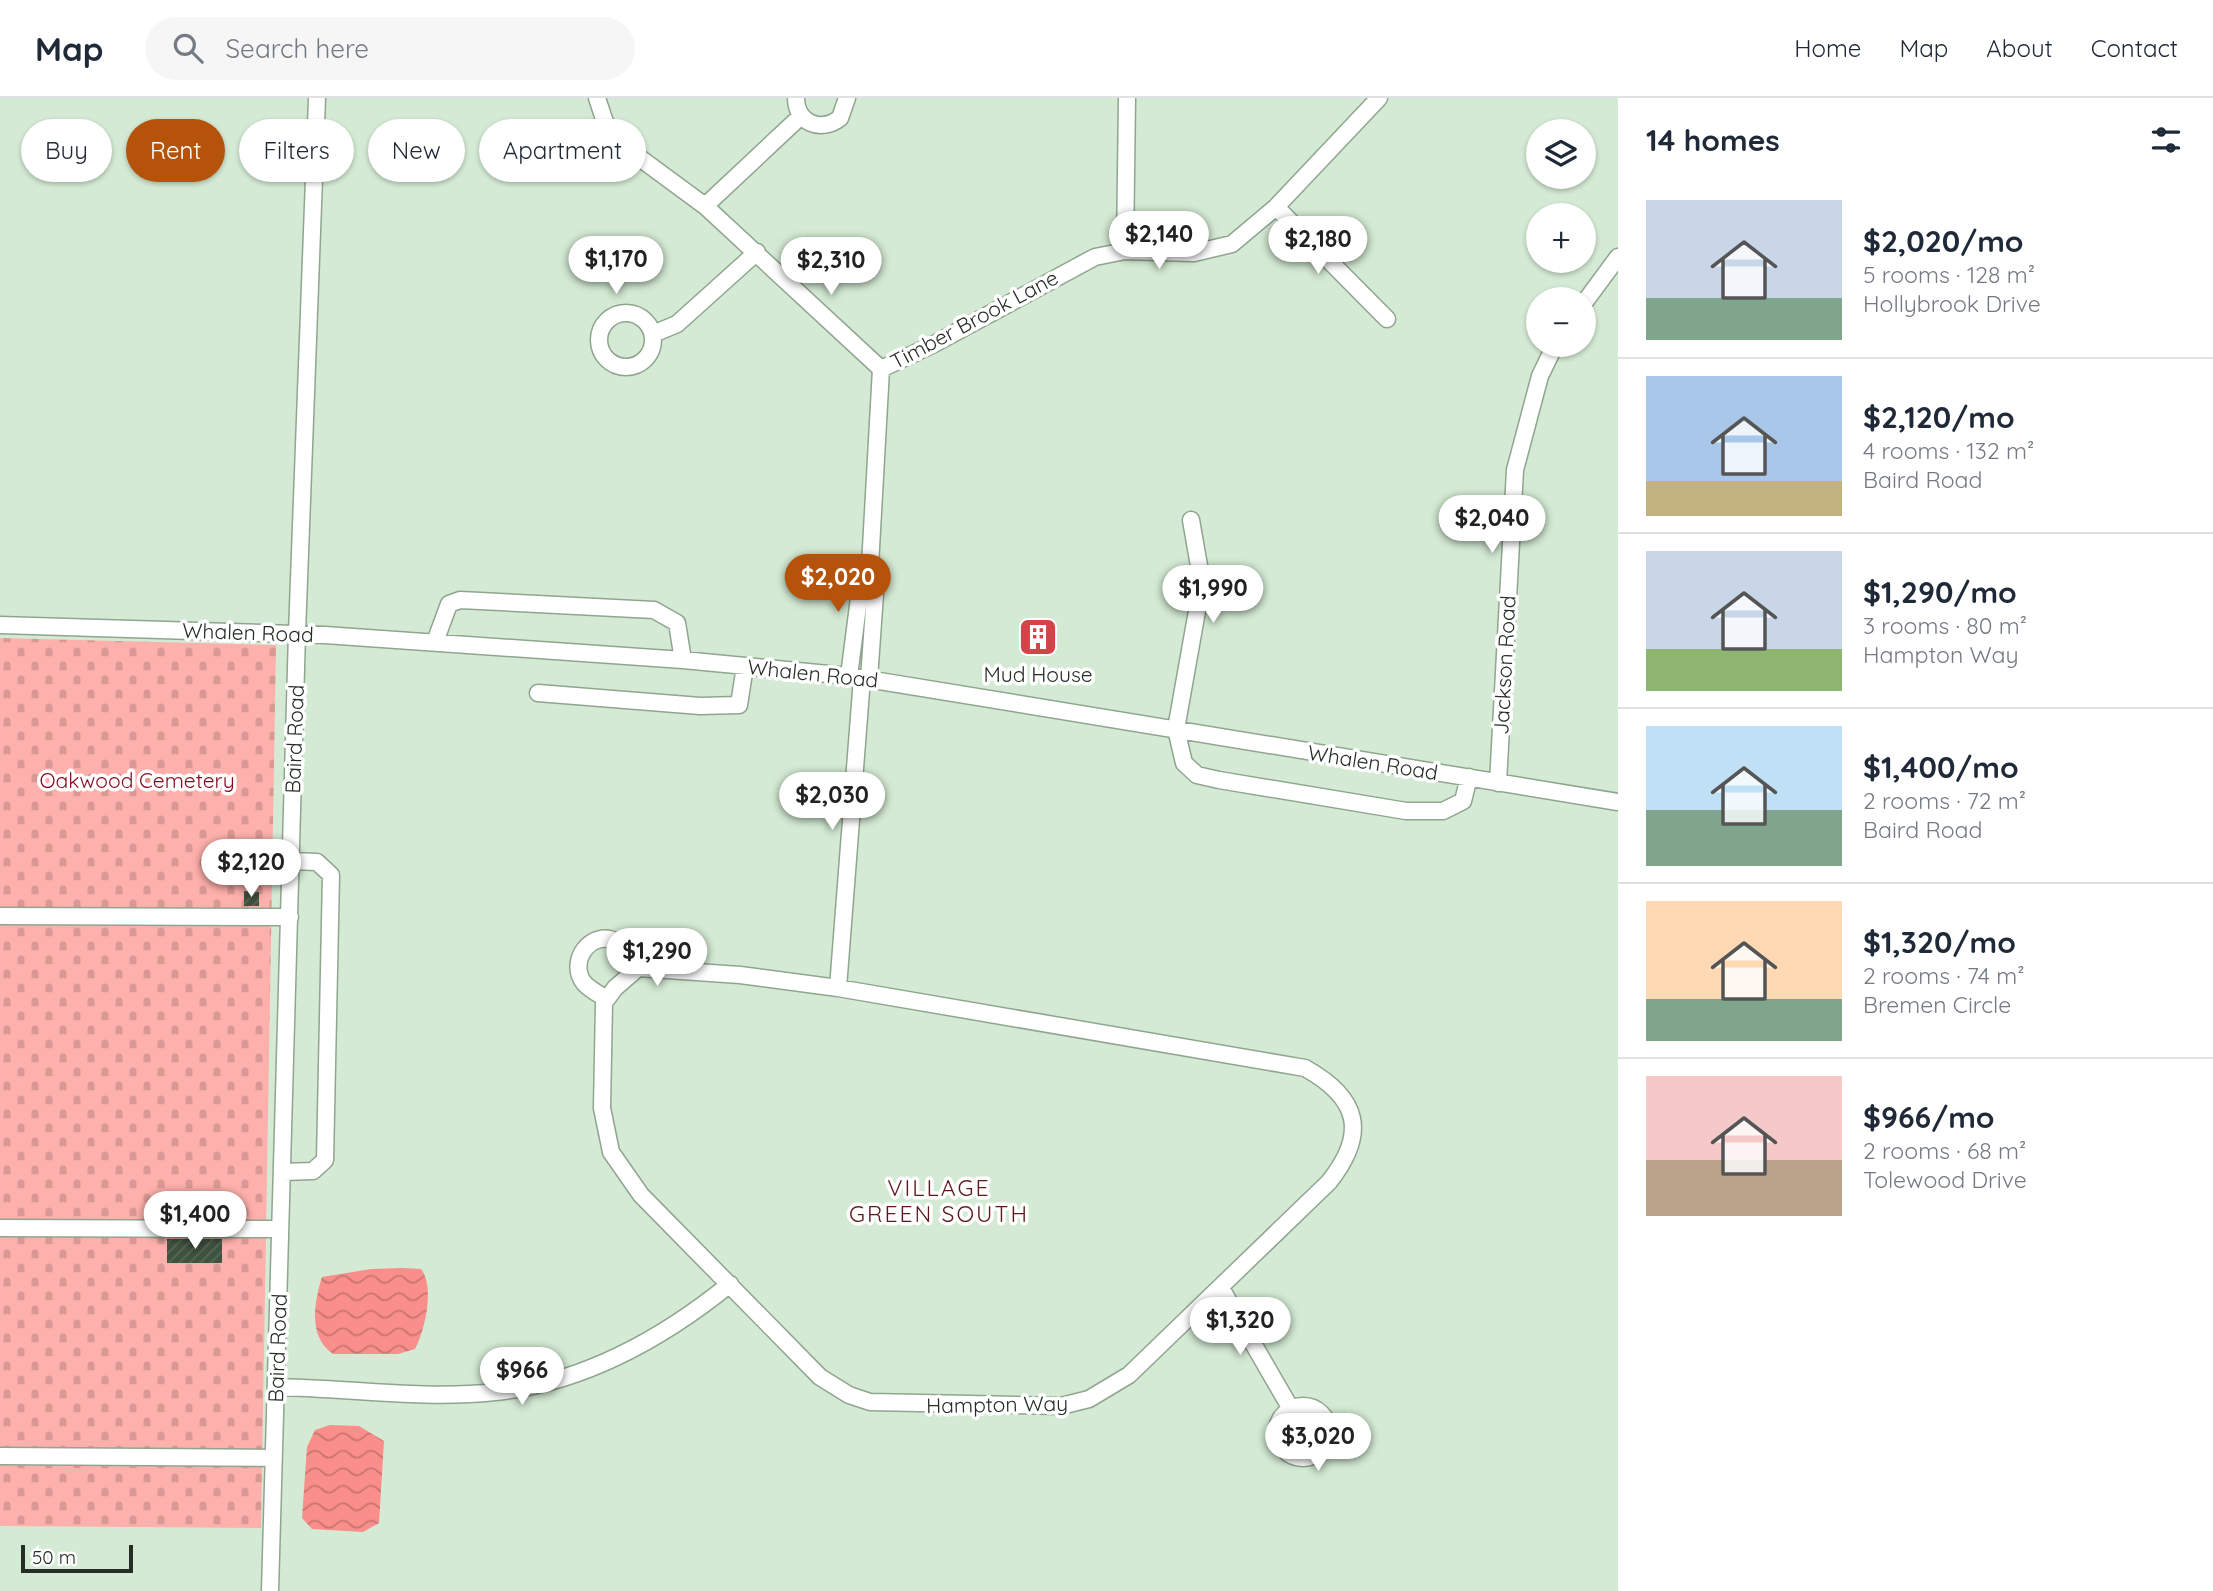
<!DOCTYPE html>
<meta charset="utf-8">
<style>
body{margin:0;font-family:Quicksand,sans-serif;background:#f6f6f7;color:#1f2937;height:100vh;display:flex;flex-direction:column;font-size:26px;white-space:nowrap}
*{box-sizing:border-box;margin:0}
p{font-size:23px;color:#747a83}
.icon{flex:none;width:38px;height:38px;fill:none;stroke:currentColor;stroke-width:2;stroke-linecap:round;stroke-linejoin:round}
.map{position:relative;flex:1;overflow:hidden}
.details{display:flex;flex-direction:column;background:#fff;width:595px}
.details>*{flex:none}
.top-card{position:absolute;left:21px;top:21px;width:665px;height:63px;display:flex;gap:14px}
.controls{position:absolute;left:1526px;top:21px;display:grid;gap:14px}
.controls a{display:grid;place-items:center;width:70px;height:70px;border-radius:50%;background:#fff;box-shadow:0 2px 5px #0004;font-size:35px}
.scale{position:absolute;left:21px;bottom:18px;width:112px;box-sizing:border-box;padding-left:7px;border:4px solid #252d25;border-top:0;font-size:19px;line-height:24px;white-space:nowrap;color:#252d25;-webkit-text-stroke:5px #fff;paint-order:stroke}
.price{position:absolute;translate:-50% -60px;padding:0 16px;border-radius:24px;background:#fff;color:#222;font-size:23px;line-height:46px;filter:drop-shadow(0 2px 4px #0008)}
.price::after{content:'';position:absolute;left:50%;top:42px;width:21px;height:16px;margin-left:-10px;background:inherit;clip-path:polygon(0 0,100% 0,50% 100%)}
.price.current{background:#b45309;color:#fff}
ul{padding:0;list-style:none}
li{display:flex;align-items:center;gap:21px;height:175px;padding:0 28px}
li+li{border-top:2px solid #e0e1e3}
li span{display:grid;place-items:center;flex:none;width:196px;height:140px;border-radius:0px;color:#555}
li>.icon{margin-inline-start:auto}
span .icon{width:84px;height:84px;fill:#fffc;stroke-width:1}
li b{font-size:30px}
h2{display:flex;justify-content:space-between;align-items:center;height:84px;padding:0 28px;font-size:30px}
.tag{padding:0 24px;border-radius:32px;background:#fff;box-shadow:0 2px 5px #0004;font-size:24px;line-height:63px}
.tag.current{background:#b45309;color:#fff}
header{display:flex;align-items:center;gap:42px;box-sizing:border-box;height:98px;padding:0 35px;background:#fff;border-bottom:2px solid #e0e1e3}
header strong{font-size:33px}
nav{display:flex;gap:38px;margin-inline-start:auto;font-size:24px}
.search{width:490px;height:63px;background:#f6f6f7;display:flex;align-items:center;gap:18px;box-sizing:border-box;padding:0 24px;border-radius:38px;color:#747a83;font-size:26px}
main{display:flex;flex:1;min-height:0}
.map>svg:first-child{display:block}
.cemetery{fill:url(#cemetery-stones)}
.water{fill:url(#water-waves)}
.building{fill:url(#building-hatch)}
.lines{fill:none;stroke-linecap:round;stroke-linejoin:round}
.minor-casing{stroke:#90a590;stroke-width:19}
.minor{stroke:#fff;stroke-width:16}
.labels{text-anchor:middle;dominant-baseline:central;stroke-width:7;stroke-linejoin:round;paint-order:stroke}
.street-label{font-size:21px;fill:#252d25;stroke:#fff}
.poi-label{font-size:21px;fill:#252d25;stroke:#fff}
.park-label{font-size:21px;fill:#8b051b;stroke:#fff}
.neighbourhood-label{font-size:23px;letter-spacing:2px;fill:#5d181b;stroke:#fff}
</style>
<header>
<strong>Map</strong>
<div class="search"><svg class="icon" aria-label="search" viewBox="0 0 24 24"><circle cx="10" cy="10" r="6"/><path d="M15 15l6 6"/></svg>Search here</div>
<nav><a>Home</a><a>Map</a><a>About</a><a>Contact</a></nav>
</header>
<main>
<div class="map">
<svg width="1618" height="1493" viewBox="0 0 1618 1493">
<defs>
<pattern id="cemetery-stones" width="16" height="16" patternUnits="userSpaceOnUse" patternTransform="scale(1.75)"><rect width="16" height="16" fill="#feb0ac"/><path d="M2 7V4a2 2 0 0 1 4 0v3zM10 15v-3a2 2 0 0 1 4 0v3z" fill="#da9894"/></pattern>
<pattern id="water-waves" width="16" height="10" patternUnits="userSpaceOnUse" patternTransform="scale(1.75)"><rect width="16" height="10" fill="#f98e8a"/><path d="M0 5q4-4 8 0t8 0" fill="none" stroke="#c97471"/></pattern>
<pattern id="building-hatch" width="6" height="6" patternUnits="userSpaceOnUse" patternTransform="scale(1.75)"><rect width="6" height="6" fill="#3f523f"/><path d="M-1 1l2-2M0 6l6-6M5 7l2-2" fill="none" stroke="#586858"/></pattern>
</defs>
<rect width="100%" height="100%" fill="#d4ead4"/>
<path class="cemetery" d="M0,540L276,547L261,1430L0,1428Z"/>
<path class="water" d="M402,1170L421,1171C435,1189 425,1232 415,1251L398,1256H333C308,1239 314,1205 322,1179L371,1171Z
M330,1327L359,1328L384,1343L379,1425L363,1434L312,1431L302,1420L307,1349L315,1332Z"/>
<path class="building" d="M1031,524L1049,527L1045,553L1027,550Z
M244,793L259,794V808H244Z
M167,1141H222V1165H167Z"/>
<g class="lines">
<g class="minor-casing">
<path id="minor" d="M597,0L607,30L629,52L705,108L881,271L870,468L875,496L869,581
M796,0C796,25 821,35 840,20L847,0
M705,108L801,18
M1276,109L1387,221
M1125,153L1127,0
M1584,205L1618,159
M599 242a27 27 0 1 1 54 0a27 27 0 1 1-54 0Z
M653,236L677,226L757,154
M881,271L934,246L1095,159L1125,153L1194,155L1232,146L1276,109L1379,0
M1191,422L1202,485L1176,631L1184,665L1197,677L1219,682L1406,713H1443L1463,703L1469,679
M0,527L325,537L683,562L849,578L1618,704
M435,544L449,506L460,502L654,512L677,525L683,562
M849,578L860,492L870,468
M538,595L700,608L739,607L745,568
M1498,685L1515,372L1540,278L1555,247
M0,818L290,819
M638,870L740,877L838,890L1305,970C1359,1000 1368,1035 1329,1084L1129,1277L1089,1301L1061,1308L870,1304L849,1297L820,1279L641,1097L611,1054L602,1010L604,905L615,890Z
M838,890L862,580
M607,901C599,896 590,892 584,885C567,863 592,830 617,844C627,850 632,861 638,870
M282,1074L313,1073L325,1062L331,777L317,764L291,763
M0,1130L280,1131
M1221,1190L1291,1311
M276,1289C348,1290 423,1302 495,1294C583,1285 662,1241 730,1186
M1277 1334a26 26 0 1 1 52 0a26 26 0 1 1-52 0Z
M0,1358L274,1360
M270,1493L297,535L317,0"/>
</g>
<use href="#minor" class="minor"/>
</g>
<defs>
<g id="building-square" transform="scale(2.0125)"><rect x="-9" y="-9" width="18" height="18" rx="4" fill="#d34348" stroke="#fff"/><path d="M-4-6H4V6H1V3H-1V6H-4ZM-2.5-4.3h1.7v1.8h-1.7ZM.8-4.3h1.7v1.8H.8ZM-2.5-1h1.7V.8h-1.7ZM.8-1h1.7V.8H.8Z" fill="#fff"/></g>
</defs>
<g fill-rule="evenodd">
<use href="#building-square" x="1038" y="539"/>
</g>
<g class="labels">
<g class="street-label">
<text transform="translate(974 221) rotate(-28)">Timber Brook Lane</text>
<text transform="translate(248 534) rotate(2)">Whalen Road</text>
<text transform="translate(1504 567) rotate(-87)">Jackson Road</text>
<text transform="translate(813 575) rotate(6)">Whalen Road</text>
<text transform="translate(294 641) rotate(-88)">Baird Road</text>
<text transform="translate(1373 664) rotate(9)">Whalen Road</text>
<text transform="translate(277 1250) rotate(-88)">Baird Road</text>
<text transform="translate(997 1306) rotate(-1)">Hampton Way</text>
</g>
<g class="poi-label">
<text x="1038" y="576">Mud House</text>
</g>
<g class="park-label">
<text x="137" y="682">Oakwood Cemetery</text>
</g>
<g class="neighbourhood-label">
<text x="939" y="1089">VILLAGE<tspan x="939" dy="26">GREEN SOUTH</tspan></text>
</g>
</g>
</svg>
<div class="controls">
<a><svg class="icon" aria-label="layers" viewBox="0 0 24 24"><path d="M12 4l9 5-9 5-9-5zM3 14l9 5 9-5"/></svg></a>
<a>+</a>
<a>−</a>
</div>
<div class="scale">50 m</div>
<b class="price" style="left:1159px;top:173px">$2,140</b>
<b class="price" style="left:1318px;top:178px">$2,180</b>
<b class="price" style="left:616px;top:198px">$1,170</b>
<b class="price" style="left:831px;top:199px">$2,310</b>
<b class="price" style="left:1492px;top:457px">$2,040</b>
<b class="price current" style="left:838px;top:516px">$2,020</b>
<b class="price" style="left:1213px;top:527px">$1,990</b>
<b class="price" style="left:832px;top:734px">$2,030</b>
<b class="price" style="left:251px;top:801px">$2,120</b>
<b class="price" style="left:657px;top:890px">$1,290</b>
<b class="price" style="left:195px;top:1153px">$1,400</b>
<b class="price" style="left:1240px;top:1259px">$1,320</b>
<b class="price" style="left:522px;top:1309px">$966</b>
<b class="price" style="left:1318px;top:1375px">$3,020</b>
<div class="top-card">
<a class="tag">Buy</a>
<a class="tag current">Rent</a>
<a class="tag">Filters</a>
<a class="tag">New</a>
<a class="tag">Apartment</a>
</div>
</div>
<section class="details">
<h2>14 homes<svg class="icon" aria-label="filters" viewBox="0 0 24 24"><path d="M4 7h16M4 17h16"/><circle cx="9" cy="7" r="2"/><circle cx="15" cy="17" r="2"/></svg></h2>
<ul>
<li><span style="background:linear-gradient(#c9d6e8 70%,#7fa58c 0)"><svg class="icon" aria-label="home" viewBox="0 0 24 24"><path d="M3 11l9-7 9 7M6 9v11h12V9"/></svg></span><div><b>$2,020/mo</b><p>5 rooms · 128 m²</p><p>Hollybrook Drive</p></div></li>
<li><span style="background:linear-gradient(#a9c7e8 75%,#c2b280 0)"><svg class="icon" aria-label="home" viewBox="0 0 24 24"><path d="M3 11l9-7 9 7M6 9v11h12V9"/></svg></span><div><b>$2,120/mo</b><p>4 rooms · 132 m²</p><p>Baird Road</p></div></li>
<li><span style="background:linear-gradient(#c9d6e8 70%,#8fb573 0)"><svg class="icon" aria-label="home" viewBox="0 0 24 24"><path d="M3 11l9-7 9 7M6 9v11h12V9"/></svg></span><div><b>$1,290/mo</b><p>3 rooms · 80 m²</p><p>Hampton Way</p></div></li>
<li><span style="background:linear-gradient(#bfe0f5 60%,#7fa58c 0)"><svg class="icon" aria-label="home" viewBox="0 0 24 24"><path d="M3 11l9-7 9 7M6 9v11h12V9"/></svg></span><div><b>$1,400/mo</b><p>2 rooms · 72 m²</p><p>Baird Road</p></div></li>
<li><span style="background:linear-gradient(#ffd9b3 70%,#7fa58c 0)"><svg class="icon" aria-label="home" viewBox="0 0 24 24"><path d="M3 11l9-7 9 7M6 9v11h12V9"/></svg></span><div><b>$1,320/mo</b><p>2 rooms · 74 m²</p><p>Bremen Circle</p></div></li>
<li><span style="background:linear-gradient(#f6c9c9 60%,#b9a48a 0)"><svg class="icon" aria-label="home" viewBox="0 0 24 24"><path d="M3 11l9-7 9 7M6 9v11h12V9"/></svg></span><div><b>$966/mo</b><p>2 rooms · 68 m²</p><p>Tolewood Drive</p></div></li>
</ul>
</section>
</main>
